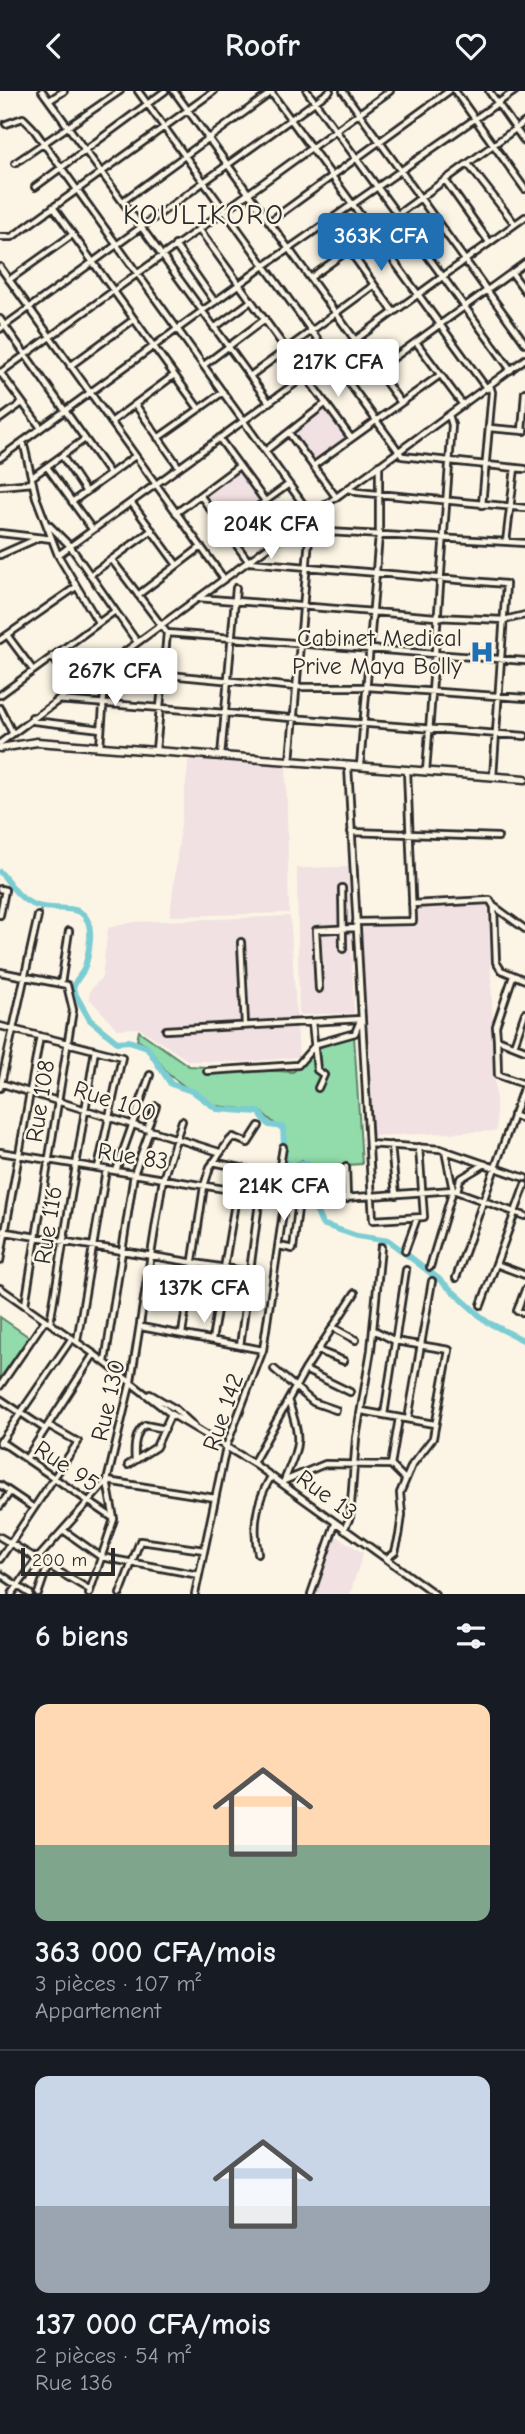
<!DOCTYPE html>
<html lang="fr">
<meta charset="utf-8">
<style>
body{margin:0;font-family:"Comic Neue",sans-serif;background:#20242c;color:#f1f3f6;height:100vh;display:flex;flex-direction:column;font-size:26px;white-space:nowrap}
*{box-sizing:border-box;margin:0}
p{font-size:23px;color:#9ea1a6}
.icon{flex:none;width:38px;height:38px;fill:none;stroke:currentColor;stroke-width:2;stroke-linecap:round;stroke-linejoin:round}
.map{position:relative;height:1503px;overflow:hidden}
.drawer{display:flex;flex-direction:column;background:#171b24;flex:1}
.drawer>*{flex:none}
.scale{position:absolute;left:21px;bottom:18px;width:94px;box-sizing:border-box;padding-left:7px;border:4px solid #2b2b2b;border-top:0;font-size:19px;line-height:24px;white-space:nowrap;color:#2b2b2b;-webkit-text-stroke:5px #fcf5e5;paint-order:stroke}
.price{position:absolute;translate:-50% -60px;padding:0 16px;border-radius:7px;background:#fff;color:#222;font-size:23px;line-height:46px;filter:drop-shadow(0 2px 4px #0008)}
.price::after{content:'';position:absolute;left:50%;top:42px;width:21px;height:16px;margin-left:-10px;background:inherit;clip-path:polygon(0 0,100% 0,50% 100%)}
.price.active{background:#1f6fb2;color:#fff}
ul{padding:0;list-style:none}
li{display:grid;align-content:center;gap:14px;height:371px;padding:0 35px}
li+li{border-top:2px solid #363941}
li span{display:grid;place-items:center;height:217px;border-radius:14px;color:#555}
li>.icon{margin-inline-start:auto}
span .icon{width:126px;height:126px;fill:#fffc;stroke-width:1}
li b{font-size:30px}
h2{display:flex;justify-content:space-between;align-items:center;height:84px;padding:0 35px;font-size:30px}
header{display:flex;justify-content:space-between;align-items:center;height:91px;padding:0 35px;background:#171b24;font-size:32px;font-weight:700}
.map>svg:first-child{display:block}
.built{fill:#f1e1e2}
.green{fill:#92dbab;stroke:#5e836b;stroke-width:2}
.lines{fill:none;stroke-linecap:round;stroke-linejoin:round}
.stream{stroke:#5c8c90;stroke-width:2}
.river{stroke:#7ccdd3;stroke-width:6}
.minor-casing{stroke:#2b2b2b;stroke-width:10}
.major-casing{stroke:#2b2b2b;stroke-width:11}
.minor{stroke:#fcf5e5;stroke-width:4.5}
.major{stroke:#fcf5e5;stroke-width:6}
.labels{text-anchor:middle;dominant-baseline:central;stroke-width:5;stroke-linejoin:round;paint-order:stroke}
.poi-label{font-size:24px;fill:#2b2b2b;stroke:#fcf5e5;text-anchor:end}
.street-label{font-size:24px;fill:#2b2b2b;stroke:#fcf5e5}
.quarter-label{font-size:28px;letter-spacing:2px;fill:#2b2b2b;stroke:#fcf5e5}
</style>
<header><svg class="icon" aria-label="back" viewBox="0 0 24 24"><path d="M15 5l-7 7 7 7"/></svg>Roofr<svg class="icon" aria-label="heart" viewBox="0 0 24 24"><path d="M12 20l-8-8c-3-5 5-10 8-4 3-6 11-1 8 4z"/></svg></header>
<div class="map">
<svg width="525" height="1503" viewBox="0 0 525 1503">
<rect width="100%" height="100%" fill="#fcf5e5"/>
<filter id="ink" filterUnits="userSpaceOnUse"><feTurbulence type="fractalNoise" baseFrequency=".0143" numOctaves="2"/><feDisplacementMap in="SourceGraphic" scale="14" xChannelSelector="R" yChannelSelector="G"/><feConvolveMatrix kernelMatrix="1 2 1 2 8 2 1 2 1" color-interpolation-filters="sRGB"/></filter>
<g filter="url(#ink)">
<path class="built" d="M326,315L348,346L314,370L291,341Z
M239,379L262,410L227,436L203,404Z
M189,666L286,675L289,822L170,825Z
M348,776L354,922L299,924L297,777Z
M488,812L497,1040L370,1045L358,834L416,831V815Z
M290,825L299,966L246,971L189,970L139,937L117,938L89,907L90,899L102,886L108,837L134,831Z
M335,1444L363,1462L350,1503H315Z"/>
<path class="green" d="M139,940L189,975L293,981L321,956L354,944L362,1073L314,1076L302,1069L291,1075L287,1073L282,1039L260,1020L209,1014L168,983L148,955L137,949Z
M0,1226L29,1246L0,1288Z"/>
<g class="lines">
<path class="stream" d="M40,823L41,816"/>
<path class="river" d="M0,781C10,791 16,805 30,812C52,825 93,803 90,848C89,859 88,870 83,880C79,887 74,890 73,899L90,929L117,951L129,950L147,956L171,993L194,1001L217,1018L259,1021L269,1034L283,1036L285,1074L292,1078L301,1072H307L311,1108L322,1133L357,1145L389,1150L440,1189L487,1231L525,1250"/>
<g class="minor-casing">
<path id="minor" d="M42,0L268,310
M138,0L402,365L525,378
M174,0L401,312
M270,0L487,298
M307,0L511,279
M343,0L525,252
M455,0L525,98
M489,0L525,51
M50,9L64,0
M6,33L23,27L32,36L311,424L290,670
M15,72L120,0
M468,73L515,133
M445,89L489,151
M35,96L165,0
M123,110L272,1
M53,116L199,318
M269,131L449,0
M199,138L286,258
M0,146H12L214,0
M175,154L215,211
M349,159L393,220
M0,176L224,488
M512,182L525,200
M310,187L525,31
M9,189L72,144
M0,228L110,383
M214,237L251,210
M0,238L330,0
M416,251L463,314
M204,274L265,228
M70,275L133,229
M377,279L525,172
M0,281L41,337
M0,282L390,0
M305,284L351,347
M250,285L374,194
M135,313L179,376
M0,328L22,312
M111,331L173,285
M489,337L525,340
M522,340L525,301
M289,342L336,406
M158,347L223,301
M219,347L265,410
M23,350L36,406L58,464L98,531
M265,360L326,312
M62,365L86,401
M0,367L264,175L515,0
M313,375L440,284
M47,376L92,438
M32,386L85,348
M0,395L33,392
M349,398L357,401L525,417
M200,404L249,471L506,493L493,686
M72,411L135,365
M131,411L177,474
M482,414L492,301L490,295
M176,422L239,375
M49,434L70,455L137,551
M226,439L289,393
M310,440L525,452
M0,442L52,448
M506,451L515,377
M0,464L36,448
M58,464L525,126
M112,469L167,542L156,659
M90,484L152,439
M138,504L201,456
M198,507L436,526L504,529L525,524
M167,542L525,570
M7,544L33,579
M0,549L76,496
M52,565L73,596
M0,604L115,520
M57,609L525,645
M0,617L12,641
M32,626L34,630L101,638
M0,652L525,268
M100,655L106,578L296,596H367L525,607
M221,665L236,497
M348,675L373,1129L424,1126L419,1056
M360,675L379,444V374
M426,681L452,334L449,324
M351,741L498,746
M342,797L343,858
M0,798L5,799L0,824
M412,813L490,809L494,816L496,871L501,879L525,889
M495,816L525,838
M356,831L413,830L407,679
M241,851L245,934
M0,881L67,894L73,919L25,1214
M513,885L496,935L497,948L525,959
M61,893L69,840
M319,898L316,839L356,837
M312,931L317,979L324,984L318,997
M0,935L122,966L98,1077
M166,939L361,928L355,942L316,953L298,974L207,980
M497,948L498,984L524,993
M514,954L525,922
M0,992L219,1061
M0,997L38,825
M513,1024L525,1029
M147,1038L156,1015
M369,1053L440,1058L525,1087
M391,1054L396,1104
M0,1061L285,1108L317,1109L453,1099L525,1125
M213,1071L278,1085
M346,1076L347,1108
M116,1080L150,984
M457,1100L460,1088L485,1073
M275,1106L283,1056
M0,1140L250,1181
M279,1155L293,1158L299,1109
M405,1160L417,1127
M0,1170L40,945
M496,1173L525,1184
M430,1176L453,1099L445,1060
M456,1187L525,992
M0,1197L94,1263L171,1323L253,1372L435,1503
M525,1199L517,1220L525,1222
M481,1214L525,1094
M50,1232L95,959
M141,1236L263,1259
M334,1237L356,1249
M374,1239L395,1250L449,1259L433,1347L412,1374L400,1402L402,1424L399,1445L395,1461L387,1467
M182,1243L204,1095L210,1076L229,1050L233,1046L248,1052L259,1035
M212,1249L237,1100
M77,1250L106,1079
M240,1255L260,1104
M319,1260L344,1270
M105,1271L134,1083L150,1039
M274,1278L313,1311L336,1319
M305,1279L350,1301
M0,1295L45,1229
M150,1303L174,1317L194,1335
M0,1308L45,1338
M362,1320L434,1333
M384,1324L406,1179
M408,1328L432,1190
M0,1350L113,1427
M0,1352L72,1247
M26,1368L94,1263
M135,1369C134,1357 135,1341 145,1334L165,1338
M253,1372L305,1279L355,1202
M128,1374L156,1356L171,1323
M391,1374L405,1388
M107,1390L215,1407
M284,1390L325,1373L391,1374L399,1327
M284,1390C300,1351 302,1350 288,1309
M0,1394L34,1417
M0,1415L10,1401
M63,1439L101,1466L199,1484
M344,1439L350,1426L356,1347L371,1259L381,1156
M0,1446L90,1499
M258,1462C252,1435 257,1409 271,1386
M0,1468L78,1351L48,1334
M0,1483L30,1503
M12,1503L37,1468L106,1391
M38,1503L48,1474
M89,1503L114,1428L107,1390L131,1290L163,1088L182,1030
M120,1503L140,1450L204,1459
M195,1503L226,1356L263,1259L285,1108
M311,1503L335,1433"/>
</g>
<g class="major-casing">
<path id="major" d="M0,657L37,651L525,688"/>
</g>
<use href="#minor" class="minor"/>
<use href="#major" class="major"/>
</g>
</g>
<defs>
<g id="hospital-bare" transform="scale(1.89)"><path d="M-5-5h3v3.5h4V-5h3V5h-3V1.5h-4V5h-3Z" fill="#1f6fb2" stroke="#fcf5e5" stroke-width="2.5" paint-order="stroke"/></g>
</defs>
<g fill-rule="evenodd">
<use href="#hospital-bare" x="482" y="561"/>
</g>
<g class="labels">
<g class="poi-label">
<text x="462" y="547">Cabinet Medical<tspan x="462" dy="28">Prive Maya Bolly</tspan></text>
</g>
<g class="street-label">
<text transform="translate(40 1010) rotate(-81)">Rue 108</text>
<text transform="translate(115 1010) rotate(18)">Rue 100</text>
<text transform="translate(133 1065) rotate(9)">Rue 83</text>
<text transform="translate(48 1134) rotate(-81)">Rue 116</text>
<text transform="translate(108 1309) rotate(-77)">Rue 130</text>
<text transform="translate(223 1321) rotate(-71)">Rue 142</text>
<text transform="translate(67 1375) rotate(34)">Rue 95</text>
<text transform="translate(327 1404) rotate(36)">Rue 13</text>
</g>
<g class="quarter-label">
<text x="204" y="124">KOULIKORO</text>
</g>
</g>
</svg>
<div class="scale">200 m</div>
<b class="price active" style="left:381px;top:182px">363K CFA</b>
<b class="price" style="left:338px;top:308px">217K CFA</b>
<b class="price" style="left:271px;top:470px">204K CFA</b>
<b class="price" style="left:115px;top:617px">267K CFA</b>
<b class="price" style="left:284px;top:1132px">214K CFA</b>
<b class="price" style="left:204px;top:1234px">137K CFA</b>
</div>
<section class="drawer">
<h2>6 biens<svg class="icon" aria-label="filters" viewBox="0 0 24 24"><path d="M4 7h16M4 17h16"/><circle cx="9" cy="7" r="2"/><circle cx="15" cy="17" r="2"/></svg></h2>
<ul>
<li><span style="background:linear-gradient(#ffd9b3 65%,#7fa58c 0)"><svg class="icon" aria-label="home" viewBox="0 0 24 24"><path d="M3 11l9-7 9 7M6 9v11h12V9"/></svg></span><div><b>363 000 CFA/mois</b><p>3 pièces · 107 m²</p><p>Appartement</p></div></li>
<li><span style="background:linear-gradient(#c9d6e8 60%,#9aa5b1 0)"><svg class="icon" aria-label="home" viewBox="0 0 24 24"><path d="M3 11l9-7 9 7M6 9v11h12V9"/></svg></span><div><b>137 000 CFA/mois</b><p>2 pièces · 54 m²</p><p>Rue 136</p></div></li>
</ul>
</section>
